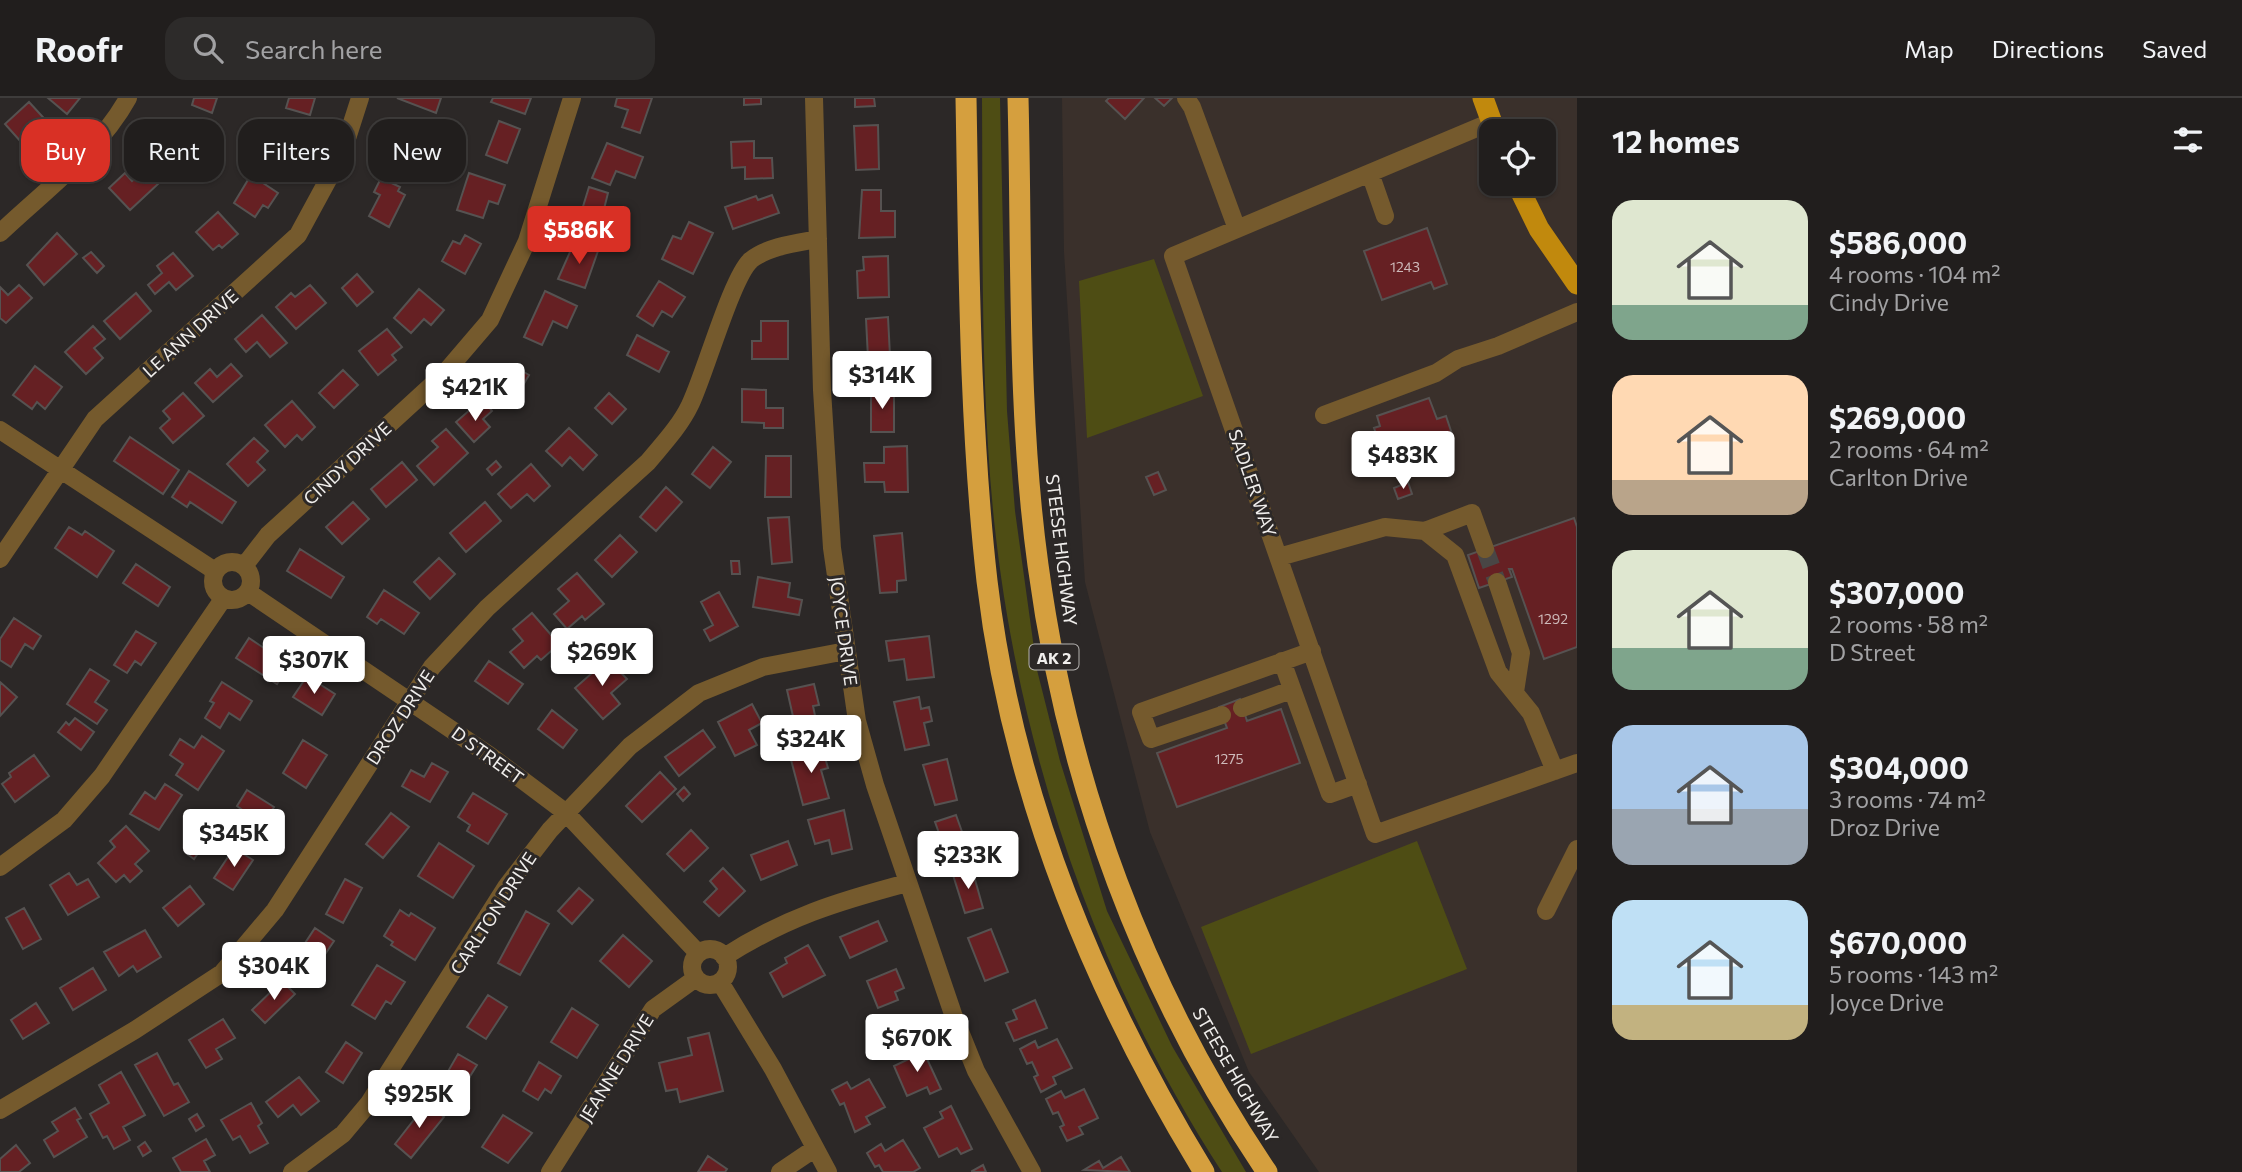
<!DOCTYPE html>
<meta charset="utf-8">
<style>
body{margin:0;font-family:Commissioner,sans-serif;background:#2d2b2a;color:#f1f3f6;height:100vh;display:flex;flex-direction:column;font-size:26px;white-space:nowrap}
*{box-sizing:border-box;margin:0}
p{font-size:23px;color:#a2a2a4}
.icon{flex:none;width:38px;height:38px;fill:none;stroke:currentColor;stroke-width:2;stroke-linecap:round;stroke-linejoin:round}
.map{position:relative;flex:1;overflow:hidden}
.panel{display:flex;flex-direction:column;background:#211e1d;width:665px}
.panel>*{flex:none}
.banner{position:absolute;left:21px;top:21px;width:665px;height:63px;display:flex;gap:14px}
.fabs{position:absolute;left:1479px;top:21px;display:grid;gap:14px}
.fabs a{display:grid;place-items:center;width:77px;height:77px;border-radius:14px;background:#211e1d;box-shadow:0 2px 5px #0004,0 0 0 2px #3e3c3b;font-size:35px}
.price{position:absolute;translate:-50% -60px;padding:0 16px;border-radius:7px;background:#fff;color:#222;font-size:23px;line-height:46px;filter:drop-shadow(0 2px 4px #0008)}
.price::after{content:'';position:absolute;left:50%;top:42px;width:21px;height:16px;margin-left:-10px;background:inherit;clip-path:polygon(0 0,100% 0,50% 100%)}
.price.selected{background:#d93025;color:#fff}
ul{padding:0;list-style:none}
li{display:flex;align-items:center;gap:21px;height:175px;padding:0 35px}
li span{display:grid;place-items:center;flex:none;width:196px;height:140px;border-radius:21px;color:#555}
li>.icon{margin-inline-start:auto}
span .icon{width:84px;height:84px;fill:#fffc;stroke-width:1}
li b{font-size:30px}
h2{display:flex;justify-content:space-between;align-items:center;height:84px;padding:0 35px;font-size:30px}
.chip{padding:0 24px;border-radius:21px;background:#211e1d;box-shadow:0 2px 5px #0004,0 0 0 2px #3e3c3b;font-size:24px;line-height:63px}
.chip.selected{background:#d93025;color:#fff}
header{display:flex;align-items:center;gap:42px;box-sizing:border-box;height:98px;padding:0 35px;background:#211e1d;border-bottom:2px solid #3e3c3b}
header strong{font-size:33px}
nav{display:flex;gap:38px;margin-inline-start:auto;font-size:24px}
.search{width:490px;height:63px;background:#2d2b2a;display:flex;align-items:center;gap:18px;box-sizing:border-box;padding:0 24px;border-radius:21px;color:#a2a2a4;font-size:26px}
main{display:flex;flex:1;min-height:0}
.map>svg:first-child{display:block}
.built{fill:#3a302b;fill-rule:evenodd}
.green{fill:#4e4d14}
.building{fill:#662023;stroke:#565251;stroke-width:2}
.lines{fill:none;stroke-linecap:round;stroke-linejoin:round}
.minor-tunnel{stroke:#494645;stroke-width:18;stroke-dasharray:18 9;stroke-linecap:butt}
.minor{stroke:#755a2d;stroke-width:18}
.major{stroke:#c1890d;stroke-width:21}
.highway{stroke:#d59f3e;stroke-width:21}
.labels{text-anchor:middle;dominant-baseline:central;stroke-width:6;stroke-linejoin:round;paint-order:stroke}
.number-label{font-size:14px;fill:#cebaba}
.shield{fill:#2c2827;stroke:#b5b3b1;stroke-width:2}
.shield-label{font-size:16px;font-weight:bold;fill:#f0eeec}
.street-label{font-size:18px;fill:#f0eeec;stroke:#2c2827}
</style>
<header>
<strong>Roofr</strong>
<div class="search"><svg class="icon" aria-label="search" viewBox="0 0 24 24"><circle cx="10" cy="10" r="6"/><path d="M15 15l6 6"/></svg>Search here</div>
<nav><a>Map</a><a>Directions</a><a>Saved</a></nav>
</header>
<main>
<div class="map">
<svg width="1577" height="1074" viewBox="0 0 1577 1074">
<rect width="100%" height="100%" fill="#2c2827"/>
<path class="built" d="M1062,0H1577V1074H1319L1249,974L1150,734L1085,484L1064,154ZM1491,33H1544V86H1491Z"/>
<path class="green" d="M982,0H1000L1007,313L1015,413L1037,572L1060,663L1107,813L1172,948L1246,1074H1222C1096,880 1018,651 994,422C980,285 983,137 982,0Z
M1154,161L1203,298L1087,340L1079,183Z
M1417,743L1467,871L1251,956L1201,829Z"/>
<path class="building" d="M48,0H80L67,16Z
M194,0H217L212,15L192,7Z
M289,0H315L310,17L286,10Z
M397,0H441L436,15Z
M493,0H531L525,16L491,4Z
M617,0H652L640,35L622,29L628,12L615,8Z
M744,0H761V6L744,7Z
M855,0H874L875,8L855,9Z
M1109,0H1144L1125,21L1106,3Z
M1155,0H1172L1164,8Z
M29,4L52,29L39,41L33,35L22,45L5,26Z
M272,22L299,32L292,51L284,48L280,58L261,51Z
M499,23L520,31L507,65L486,57Z
M878,27L879,71L856,72L854,28Z
M395,34L416,40L408,68L387,61Z
M150,37L169,50L177,37L200,53L180,84L138,55Z
M754,43V60H772L773,80L745,81V69L732,70L731,44Z
M607,45L643,59L635,80L616,73L610,87L592,80Z
M145,72L158,86L130,112L109,90L125,75L132,83Z
M469,75L505,87L498,106L489,103L483,120L457,112Z
M251,77L278,95L268,110L263,107L255,119L234,105Z
M381,80L400,89L398,93L405,97L389,129L369,118L380,97L374,94Z
M589,89L608,95L604,111L617,115L610,138L577,128Z
M862,92H881V113H895V139L859,140Z
M772,97L779,115L733,131L725,109L756,98L758,102Z
M218,114L238,136L222,150L219,147L213,152L196,134Z
M689,124L713,135L693,176L662,161L673,138L681,141Z
M1427,130L1447,186L1434,191L1431,184L1382,202L1364,153Z
M57,135L77,156L44,187L27,167Z
M465,137L481,146L465,176L442,163L453,143L460,146Z
M574,145L598,153L585,190L558,181Z
M91,154L104,168L97,175L83,160Z
M173,155L193,178L176,192L169,184L155,196L148,187L162,175L157,168Z
M888,158L889,199L858,200L857,173L864,172L863,159Z
M357,176L373,194L357,208L342,190Z
M659,183L685,199L672,219L662,213L653,228L637,218Z
M19,187L32,200L6,225L0,220V189L8,197Z
M310,187L326,205L296,231L276,209L291,195L295,199Z
M419,191L444,212L431,227L424,221L411,235L394,220Z
M545,193L577,208L567,230L553,223L542,247L524,239Z
M136,195L151,213L120,241L104,223Z
M262,217L287,245L270,259L257,244L246,254L235,241Z
M888,219L890,258L868,260L866,221Z
M761,223H788V261H752V243H761Z
M93,228L105,241L94,250L103,260L86,276L65,254Z
M387,231L402,249L392,257L396,262L378,277L359,253Z
M637,237L669,254L659,274L627,257Z
M231,266L242,278L213,304L195,285L210,271L217,279Z
M510,266L529,277L515,301L496,290Z
M35,268L62,289L45,311L37,304L32,311L13,297Z
M343,272L358,287L334,310L319,295Z
M742,291L766,292V310H783V330H764V325L742,324Z
M871,292H894V334H871Z
M183,295L204,318L173,345L160,330L170,321L163,313Z
M609,295L626,311L612,326L595,310Z
M1429,300L1437,321L1446,318L1452,336L1444,339L1449,354L1390,375L1374,330L1380,328L1377,318Z
M292,303L315,329L302,342L297,337L285,349L265,327Z
M487,307L492,313L483,321L490,329L474,344L456,324L472,310L478,316Z
M569,330L597,357L583,372L570,359L562,368L546,353Z
M446,331L468,355L434,387L417,368L438,349L432,343Z
M130,339L179,372L163,396L114,363Z
M254,340L268,353L257,364L265,372L248,388L227,366Z
M907,348L908,394H885L884,384H865L864,365H884V349Z
M713,349L731,364L710,390L692,376Z
M766,358H791V399H765Z
M496,363L501,369L492,377L487,371Z
M402,364L417,382L386,409L371,391Z
M531,366L550,388L534,403L527,396L511,410L498,396Z
M189,373L236,404L222,425L190,404L187,409L172,399Z
M1158,374L1166,392L1154,397L1146,379Z
M1408,384L1412,396L1398,401L1394,390Z
M666,389L682,404L656,433L640,419Z
M353,404L369,421L342,446L326,429Z
M485,404L501,423L466,454L450,435Z
M789,419L792,464L772,466L768,420Z
M1574,420L1577,429V549L1544,561L1512,471H1509L1512,479L1479,490L1468,457Z
M69,429L82,437L85,433L114,453L97,479L55,450Z
M902,435L906,482L897,483V494L880,495L874,438Z
M620,437L637,454L612,479L595,462Z
M300,451L344,479L331,500L287,473Z
M439,460L455,476L430,501L414,484Z
M731,463H739L740,476H732Z
M136,466L170,489L158,508L123,485Z
M577,475L604,506L585,522L582,518L567,531L554,516L569,503L558,491Z
M758,479L790,485L788,499L802,502L799,517L753,509Z
M384,492L419,515L404,536L381,521L377,526L367,519Z
M719,494L738,528L710,543L704,532L713,527L701,504Z
M532,515L559,546L541,562L537,558L524,570L510,554L523,543L513,531Z
M14,520L41,538L33,551L25,546L11,569L0,562V541Z
M136,533L156,545L141,567L135,563L127,575L114,567Z
M929,538L934,579L907,582L904,561L889,563L886,543Z
M249,540L289,567L277,586L236,560Z
M608,561L627,581L611,595L620,606L603,621L575,590Z
M489,563L523,586L508,606L475,583Z
M90,571L109,583L95,604L107,612L97,626L67,606Z
M307,578L335,596L322,617L293,599Z
M0,584L17,599L0,618Z
M222,584L252,603L240,622L229,615L220,630L205,620L214,605L210,603Z
M814,586L819,607L813,608L818,632L797,636L787,592Z
M919,599L921,611L929,609L932,623L924,625L929,647L905,652L894,604Z
M1240,601L1247,623L1281,611L1300,665L1177,709L1157,655L1227,630L1219,609Z
M752,606L762,625L749,632L757,647L735,658L718,624Z
M552,612L577,632L563,650L538,631Z
M75,620L94,634L81,652L58,634L66,624L69,627Z
M703,632L715,649L679,678L665,659Z
M202,638L224,653L198,692L176,677L183,666L170,657L180,641L194,650Z
M303,642L327,657L306,690L283,675Z
M822,649L828,670L821,672L829,700L803,707L790,658Z
M34,657L49,678L15,704L2,686L11,679L9,675Z
M947,661L957,702L935,707L923,667Z
M432,665L448,674L430,704L402,688L411,672L424,679Z
M660,674L676,691L642,724L626,708Z
M165,686L182,697L159,732L130,716L145,694L155,701Z
M684,689L690,696L683,703L677,696Z
M247,692L274,709L267,720L282,730L269,750L235,729L245,714L237,708Z
M473,695L507,716L488,746L467,733L470,727L458,719Z
M844,712L852,751L832,756L829,742L815,746L808,722Z
M391,715L409,729L383,760L366,746Z
M956,717L970,756L949,763L935,724Z
M126,728L149,753L135,766L142,773L130,784L124,777L116,784L98,765L115,749L110,743Z
M691,732L708,750L684,773L667,756Z
M195,743L203,748L194,761L186,755Z
M788,743L797,767L761,782L751,757Z
M439,745L474,768L453,800L418,778Z
M234,750L253,762L233,792L214,780Z
M723,770L745,793L719,818L704,804L717,791L710,783Z
M972,771L983,810L965,815L953,777Z
M69,775L77,787L88,781L99,799L68,817L50,787Z
M345,781L362,790L343,825L326,816Z
M190,788L204,806L178,828L163,810Z
M579,790L593,802L572,826L558,813Z
M24,810L41,841L23,851L6,820Z
M400,812L409,818L411,815L435,830L415,862L391,847L393,844L384,838Z
M526,813L549,826L520,877L498,865Z
M878,823L887,843L850,860L840,839Z
M315,830L334,843L307,883L288,871Z
M991,831L1008,874L985,883L968,840Z
M145,832L161,859L137,874L133,868L119,878L104,854Z
M623,837L652,863L629,889L600,863Z
M808,847L825,877L783,899L770,875L787,865L785,860Z
M377,867L405,884L391,906L386,903L375,921L352,907Z
M93,870L106,892L73,912L60,890Z
M896,871L904,890L895,894L898,902L878,910L867,883Z
M282,883L295,896L265,925L252,912Z
M488,897L507,909L486,941L467,929Z
M1035,902L1047,930L1014,943L1006,925L1017,921L1013,912Z
M36,905L49,925L23,941L11,922Z
M572,910L598,927L577,960L551,944Z
M223,921L235,940L216,951L222,961L206,970L189,942Z
M709,935L723,993L680,1004L677,991L666,993L659,965L692,957L688,940Z
M1057,941L1072,970L1053,979L1056,986L1041,994L1034,979L1038,977L1032,964L1027,966L1020,951L1035,943L1038,950Z
M346,944L362,955L343,985L326,974Z
M921,948L941,991L930,996L927,989L907,998L894,968L913,959L910,953Z
M157,955L174,987L178,985L189,1004L164,1018L135,967Z
M458,956L477,967L457,999L439,989Z
M539,964L561,978L551,995L545,991L538,1002L523,993Z
M121,974L145,1017L123,1029L130,1042L114,1051L107,1038L103,1040L90,1016L109,1005L99,987Z
M299,979L319,1003L301,1017L293,1007L278,1019L266,1004Z
M869,981L885,1009L866,1019L870,1026L855,1034L844,1005L840,1007L832,992L847,984L851,991Z
M1084,991L1098,1020L1079,1029L1083,1036L1067,1043L1060,1029L1064,1027L1058,1014L1053,1016L1046,1001L1061,993L1065,1000Z
M251,1005L262,1025L258,1028L268,1045L250,1055L240,1038L233,1042L221,1022Z
M427,1005L444,1019L411,1060L395,1046Z
M951,1008L972,1051L961,1056L957,1050L939,1059L924,1030L943,1020L940,1014Z
M75,1010L81,1020L77,1022L87,1039L54,1059L44,1042L58,1033L52,1024Z
M197,1016L204,1028L196,1033L189,1021Z
M503,1017L532,1035L508,1065L482,1049Z
M206,1041L215,1057L204,1063L210,1074H181L173,1060Z
M903,1042L920,1070L913,1074H883L879,1067L875,1069L867,1055L881,1046L885,1053Z
M145,1044L151,1053L143,1058L138,1049Z
M16,1047L30,1065L19,1074H0V1061Z
M708,1058L727,1071L725,1074H698Z
M1121,1059L1130,1074L1084,1072L1099,1063L1103,1070Z
M983,1067L986,1074H972V1073Z"/>
<g class="lines">
<path class="minor-tunnel" d="M1485,451L1497,484"/>
<path class="minor" d="M814,0L822,292L832,450L857,623L875,687L953,916L976,973L1032,1074
M1186,0L1192,9L1237,131
M1491,24L1173,158L1375,736L1577,665
M1370,75L1385,118
M0,135C43,94 99,53 128,0
M1324,317L1436,275L1458,261L1498,248L1577,214
M0,332L215,473
M1425,433L1472,415L1485,451
M1279,459L1385,429L1425,433L1455,457L1498,574L1531,615L1555,673
M0,461L95,321L298,137L342,56L360,0
M213 483a19 19 0 1 1 38 0a19 19 0 1 1-38 0Z
M244,468L268,437L443,277L490,222L527,143L572,0
M1497,484L1521,555L1515,594
M248,494L489,657L565,714L698,855
M1282,563L1330,696L1358,686
M1242,610L1291,592
M1222,617L1151,641L1141,614L1312,553
M0,769L64,722L102,678L223,501
M1546,813L1577,751
M692 869a18 18 0 1 1 36 0a18 18 0 1 1-36 0Z
M724,859C787,819 836,804 907,785
M720,884L773,971L828,1074
M0,1012L135,932L222,875L275,812L432,569L487,510L648,364C663,346 680,328 690,307C704,279 732,178 751,162C769,148 797,145 818,141
M292,1074L343,1036L369,1005L506,789L550,732L630,648L699,595L763,569L846,553
M550,1074L653,911L696,880
M780,1074L814,1051"/>
<path class="major" d="M1483,0L1495,33
M1517,86L1539,131L1577,186"/>
<path class="highway" d="M966,0C969,161 969,323 987,483C1012,694 1094,894 1204,1074
M1018,0C1022,154 1017,315 1038,467C1067,684 1144,893 1267,1074"/>
</g>
<g class="labels">
<g class="number-label">
<text x="1405" y="168">1243</text>
<text x="1553" y="520">1292</text>
<text x="1229" y="660">1275</text>
</g>
<rect class="shield" x="1029.5" y="546.5" width="49" height="25" rx="5"/>
<g class="shield-label">
<text x="1054" y="559">AK 2</text>
</g>
<g class="street-label">
<text transform="translate(190 235) rotate(-42)">LE ANN DRIVE</text>
<text transform="translate(347 365) rotate(-43)">CINDY DRIVE</text>
<text transform="translate(1253 385) rotate(71)">SADLER WAY</text>
<text transform="translate(1062 452) rotate(83)">STEESE HIGHWAY</text>
<text transform="translate(844 533) rotate(82)">JOYCE DRIVE</text>
<text transform="translate(400 619) rotate(-57)">DROZ DRIVE</text>
<text transform="translate(488 657) rotate(36)">D STREET</text>
<text transform="translate(493 815) rotate(-57)">CARLTON DRIVE</text>
<text transform="translate(616 970) rotate(-58)">JEANNE DRIVE</text>
<text transform="translate(1236 977) rotate(60)">STEESE HIGHWAY</text>
</g>
</g>
</svg>
<div class="fabs">
<a><svg class="icon" aria-label="locate" viewBox="0 0 24 24"><circle cx="12" cy="12" r="6"/><path d="M12 2v4M12 18v4M2 12h4M18 12h4"/></svg></a>
</div>
<b class="price selected" style="left:579px;top:168px">$586K</b>
<b class="price" style="left:882px;top:313px">$314K</b>
<b class="price" style="left:475px;top:325px">$421K</b>
<b class="price" style="left:1403px;top:393px">$483K</b>
<b class="price" style="left:602px;top:590px">$269K</b>
<b class="price" style="left:314px;top:598px">$307K</b>
<b class="price" style="left:811px;top:677px">$324K</b>
<b class="price" style="left:234px;top:771px">$345K</b>
<b class="price" style="left:968px;top:793px">$233K</b>
<b class="price" style="left:274px;top:904px">$304K</b>
<b class="price" style="left:917px;top:976px">$670K</b>
<b class="price" style="left:419px;top:1032px">$925K</b>
<div class="banner">
<a class="chip selected">Buy</a>
<a class="chip">Rent</a>
<a class="chip">Filters</a>
<a class="chip">New</a>
</div>
</div>
<section class="panel">
<h2>12 homes<svg class="icon" aria-label="filters" viewBox="0 0 24 24"><path d="M4 7h16M4 17h16"/><circle cx="9" cy="7" r="2"/><circle cx="15" cy="17" r="2"/></svg></h2>
<ul>
<li><span style="background:linear-gradient(#dfe7d0 75%,#7fa58c 0)"><svg class="icon" aria-label="home" viewBox="0 0 24 24"><path d="M3 11l9-7 9 7M6 9v11h12V9"/></svg></span><div><b>$586,000</b><p>4 rooms · 104 m²</p><p>Cindy Drive</p></div></li>
<li><span style="background:linear-gradient(#ffd9b3 75%,#b9a48a 0)"><svg class="icon" aria-label="home" viewBox="0 0 24 24"><path d="M3 11l9-7 9 7M6 9v11h12V9"/></svg></span><div><b>$269,000</b><p>2 rooms · 64 m²</p><p>Carlton Drive</p></div></li>
<li><span style="background:linear-gradient(#dfe7d0 70%,#7fa58c 0)"><svg class="icon" aria-label="home" viewBox="0 0 24 24"><path d="M3 11l9-7 9 7M6 9v11h12V9"/></svg></span><div><b>$307,000</b><p>2 rooms · 58 m²</p><p>D Street</p></div></li>
<li><span style="background:linear-gradient(#a9c7e8 60%,#9aa5b1 0)"><svg class="icon" aria-label="home" viewBox="0 0 24 24"><path d="M3 11l9-7 9 7M6 9v11h12V9"/></svg></span><div><b>$304,000</b><p>3 rooms · 74 m²</p><p>Droz Drive</p></div></li>
<li><span style="background:linear-gradient(#bfe0f5 75%,#c2b280 0)"><svg class="icon" aria-label="home" viewBox="0 0 24 24"><path d="M3 11l9-7 9 7M6 9v11h12V9"/></svg></span><div><b>$670,000</b><p>5 rooms · 143 m²</p><p>Joyce Drive</p></div></li>
</ul>
</section>
</main>
